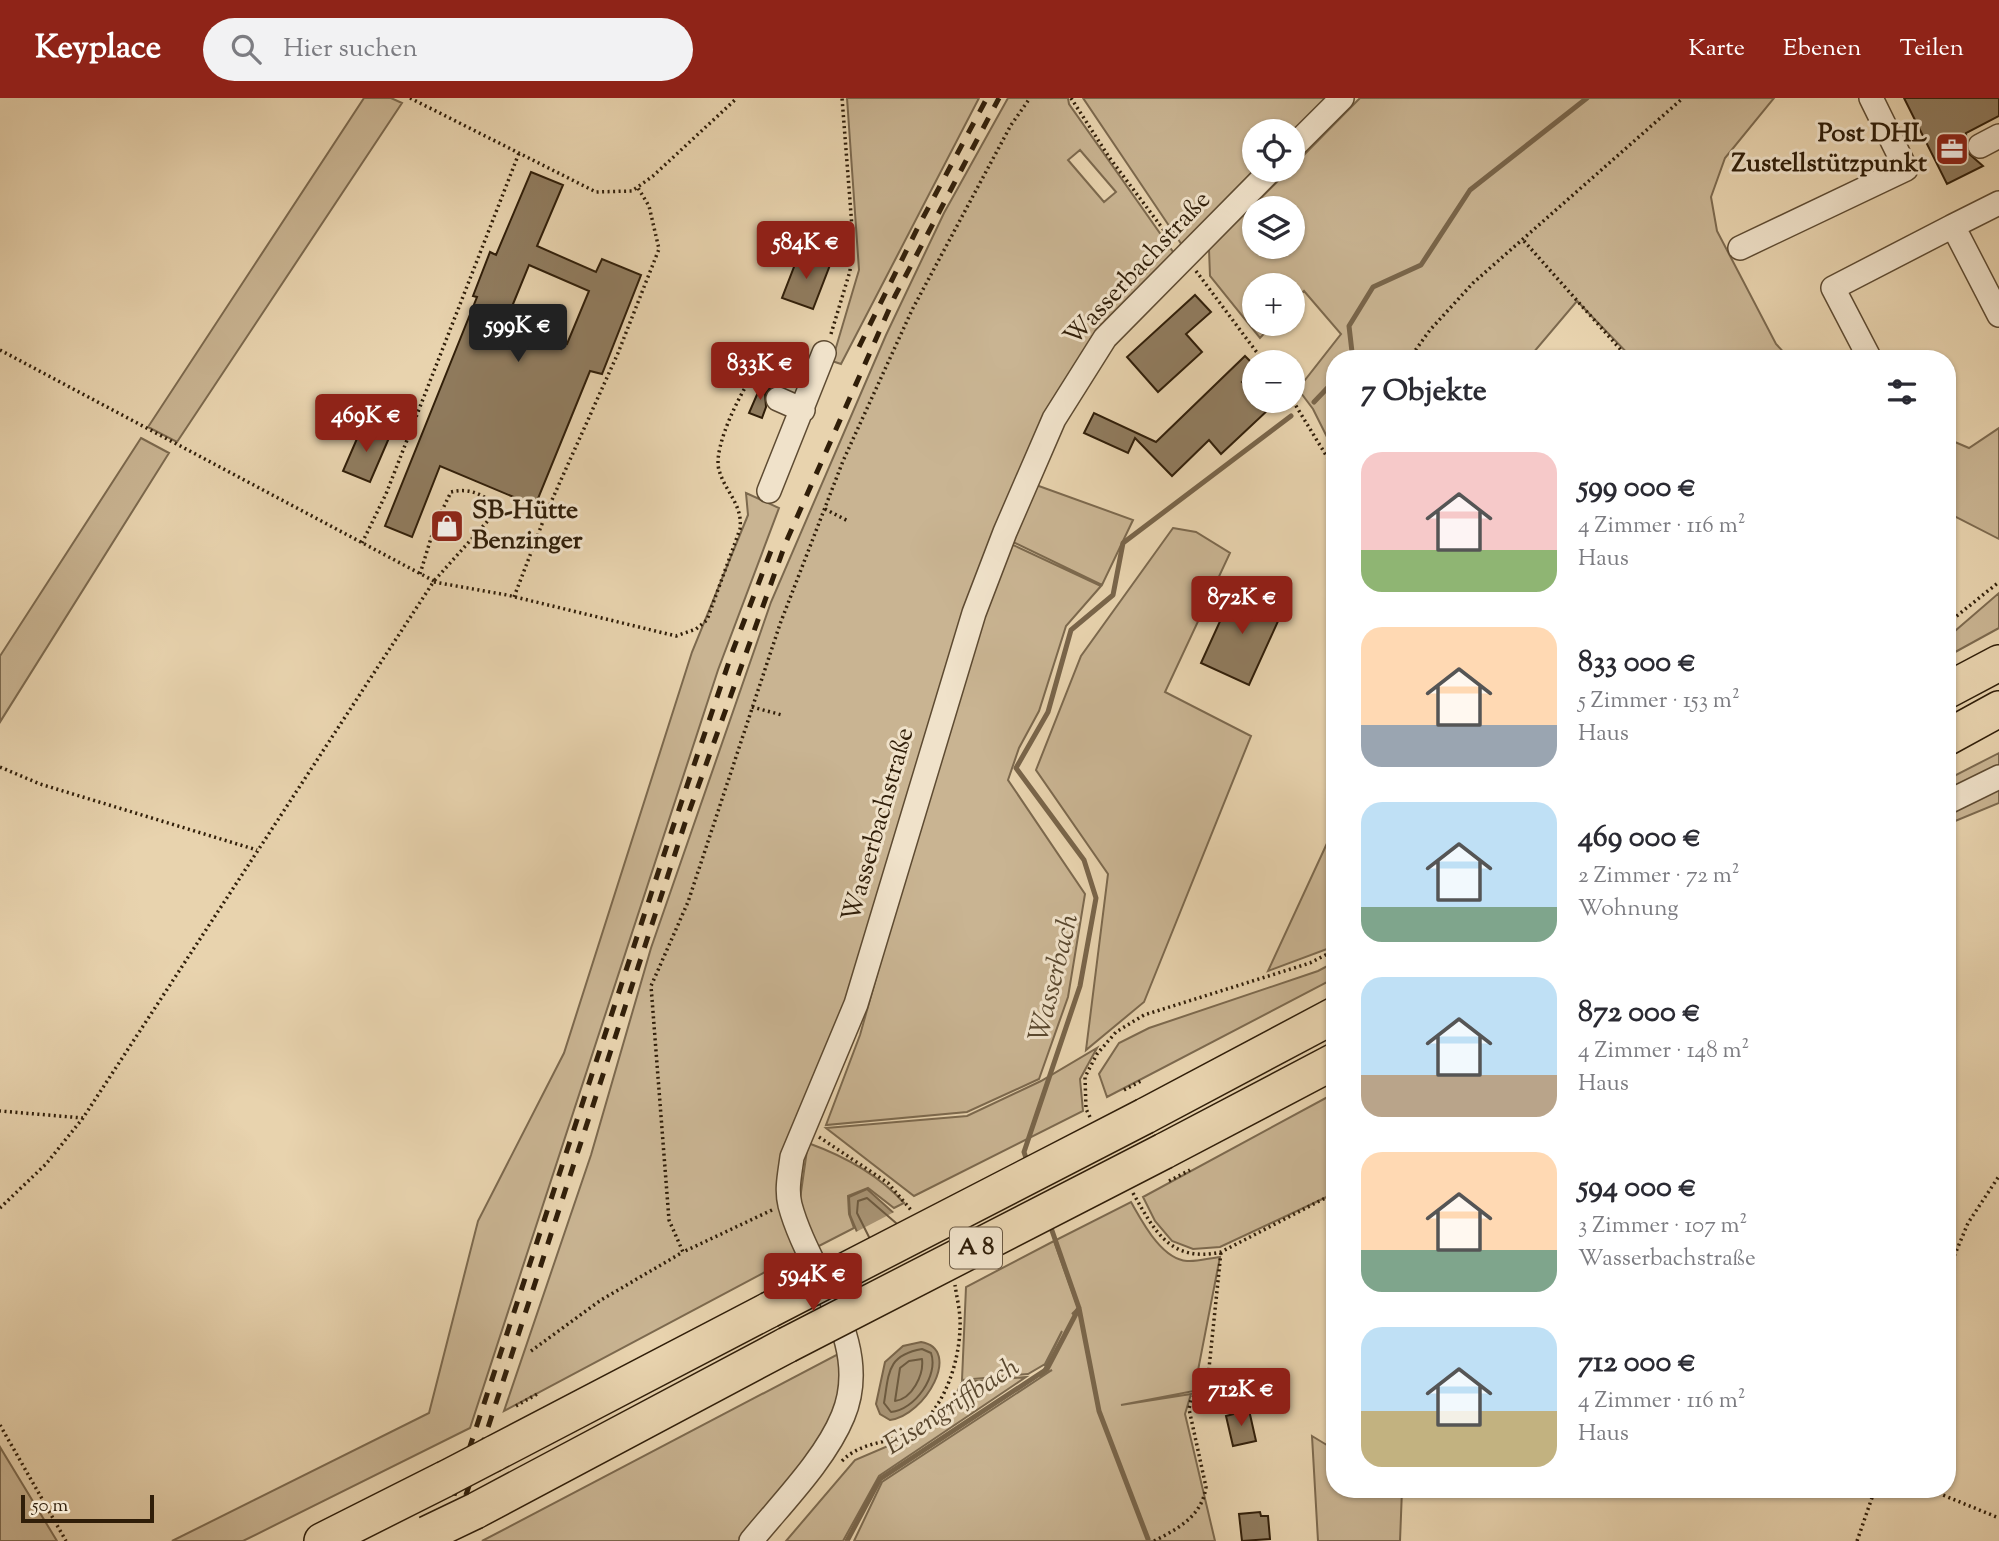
<!DOCTYPE html>
<html lang="de">
<meta charset="utf-8">
<style>
body{margin:0;font-family:"Sorts Mill Goudy",serif;background:#f2f2f3;color:#2b2b33;height:100vh;display:flex;flex-direction:column;font-size:26px;white-space:nowrap}
*{box-sizing:border-box;margin:0}
p{font-size:23px;color:#7c7c81}
.icon{flex:none;width:38px;height:38px;fill:none;stroke:currentColor;stroke-width:2;stroke-linecap:round;stroke-linejoin:round}
.map{position:relative;flex:1;overflow:hidden}
.sheet{position:absolute;left:1326px;top:252px;width:630px;height:1148px;display:flex;flex-direction:column;background:#fff;border-radius:28px;box-shadow:0 2px 5px #0004}
.sheet>*{flex:none}
.buttons{position:absolute;left:1242px;top:21px;display:grid;gap:14px}
.buttons a{display:grid;place-items:center;width:63px;height:63px;border-radius:50%;background:#fff;box-shadow:0 2px 5px #0004;font-size:35px}
.scale{position:absolute;left:21px;bottom:18px;width:133px;box-sizing:border-box;padding-left:7px;border:4px solid #301e09;border-top:0;font-size:19px;line-height:24px;white-space:nowrap;color:#301e09;-webkit-text-stroke:5px #f0e2ca;paint-order:stroke}
.price{position:absolute;translate:-50% -60px;padding:0 16px;border-radius:7px;background:#8f2418;color:#fff;font-size:23px;line-height:46px;filter:drop-shadow(0 2px 4px #0008)}
.price::after{content:'';position:absolute;left:50%;top:42px;width:21px;height:16px;margin-left:-10px;background:inherit;clip-path:polygon(0 0,100% 0,50% 100%)}
.price.current{background:#222;color:#fff}
ul{padding:0;list-style:none}
li{display:flex;align-items:center;gap:21px;height:175px;padding:0 35px}
li span{display:grid;place-items:center;flex:none;width:196px;height:140px;border-radius:21px;color:#555}
li>.icon{margin-inline-start:auto}
span .icon{width:84px;height:84px;fill:#fffc;stroke-width:1}
li b{font-size:30px}
h2{display:flex;justify-content:space-between;align-items:center;height:84px;padding:0 35px;font-size:30px}
header{display:flex;align-items:center;gap:42px;box-sizing:border-box;height:98px;padding:0 35px;background:#8f2418;color:#fff}
header strong{font-size:33px}
nav{display:flex;gap:38px;margin-inline-start:auto;font-size:24px}
.search{width:490px;height:63px;background:#f2f2f3;display:flex;align-items:center;gap:18px;box-sizing:border-box;padding:0 24px;border-radius:38px;color:#7c7c81;font-size:26px}
.map>svg:first-child{display:block}
.green{fill:#c9b492;stroke:#7c694e;stroke-width:2;fill-rule:evenodd}
.water{fill:#a99576;stroke:#79654a;stroke-width:2}
.pier{fill:#e8d3ae}
.lines{fill:none;stroke-linecap:round;stroke-linejoin:round}
.shore{stroke:#6c5a40;stroke-width:2}
.stream{stroke:#79654a;stroke-width:5}
.building{fill:#907c5f;stroke:#301e09;stroke-width:2;fill-rule:evenodd}
.minor-casing{stroke:#5e4b32;stroke-width:26}
.highway-casing{stroke:#301e09;stroke-width:38}
.path{stroke:#301e09;stroke-width:3.5;stroke-dasharray:2 3.5;stroke-linecap:butt}
.minor{stroke:#f0e2ca;stroke-width:23}
.highway{stroke:#e8d3ae;stroke-width:35}
.rail{stroke:#301e09;stroke-width:5;stroke-dasharray:12 12;stroke-linecap:butt}
.highway-bridge-casing{stroke:#301e09;stroke-width:38;stroke-linecap:butt}
.highway-bridge{stroke:#e8d3ae;stroke-width:35}
.labels{text-anchor:middle;dominant-baseline:central;stroke-width:6;stroke-linejoin:round;paint-order:stroke}
.shield{fill:#f0e2ca;stroke:#6a5943;stroke-width:2}
.shield-label{font-size:24px;font-weight:bold;fill:#301e09}
.poi-label{font-size:26px;font-weight:bold;fill:#301e09;stroke:#f0e2ca;text-anchor:end}
.street-label{font-size:26px;fill:#301e09;stroke:#f0e2ca}
.water-label{font-size:28px;font-style:italic;fill:#5a482f;stroke:#f0e2ca}
</style>
<header>
<strong>Keyplace</strong>
<div class="search"><svg class="icon" aria-label="search" viewBox="0 0 24 24"><circle cx="10" cy="10" r="6"/><path d="M15 15l6 6"/></svg>Hier suchen</div>
<nav><a>Karte</a><a>Ebenen</a><a>Teilen</a></nav>
</header>
<div class="map">
<svg width="1999" height="1443" viewBox="0 0 1999 1443">
<rect width="100%" height="100%" fill="#e8d3ae"/>
<filter id="stains"><feTurbulence type="fractalNoise" baseFrequency=".00286" numOctaves="4"/><feColorMatrix values="0 0 0 0 .2 0 0 0 0 .09 0 0 0 0 .02 0 0 0 .5 -.17"/></filter>
<radialGradient id="worn" r=".72"><stop offset=".6" stop-color="#630" stop-opacity="0"/><stop offset="1" stop-color="#630" stop-opacity=".3"/></radialGradient>
<path class="green" d="M364,0H391L402,5L177,344L148,329Z
M847,0H979L841,266L832,263L859,172Z
M1008,0H1068L1069,6L1176,158L1047,319L783,1112L797,1157L504,1313L591,1057L651,850L771,504L886,237L944,115ZM1080,52L1116,94L1104,104L1068,62Z
M1083,0H1337L1293,33H1255V72H1264L1184,150Z
M1360,0H1774L1725,60L1711,99L1717,133L1776,246L1790,261H1633L1577,203L1528,261H1335V355L1313,311L1298,291L1341,236L1304,193L1293,203V187H1255V226H1273L1260,240L1210,178L1209,151L1289,72H1293V68ZM1255,110H1293V149H1255Z
M1999,330V441L1948,415V341L1969,350Z
M141,340L169,355L0,624V558Z
M1036,387L1133,422L1102,487L1013,444Z
M746,395L779,410L718,572L470,1330L243,1443H172L429,1315L478,1123L564,955L692,554L748,417Z
M1173,430L1196,434L1230,455L1165,594L1251,638L1144,904L1086,952L1108,776L1036,672L1081,558Z
M1011,446L1101,488L1066,528L1039,613L1019,650L1008,682L1085,796L1068,899L1039,981L967,1014L826,1027L860,937L969,550Z
M1999,495V530L1948,558V539Z
M1999,655V668L1948,691V681Z
M1999,689V705L1948,726V712Z
M1335,728V848L1268,873Z
M1335,864V880L1107,999L1099,976L1119,945L1149,930L1318,873Z
M1097,950L1080,981L1083,1013L914,1098L826,1030L967,1018L1041,983Z
M1335,995V1095L1220,1149L1193,1151L1172,1143L1155,1123L1143,1099Z
M808,1045C844,1058 878,1076 904,1105L894,1110L868,1090L848,1098L849,1116L854,1130L815,1150L799,1108Z
M1131,1104C1142,1123 1161,1161 1187,1163C1196,1164 1210,1160 1220,1159L1194,1293L1121,1307L1191,1296L1185,1316L1215,1443H854L882,1384L1052,1272L1041,1278L1062,1233L1045,1266L1028,1276L962,1282L966,1189L1054,1143L1078,1210L1072,1216L1080,1212L1056,1142Z
M844,1253L839,1316L744,1443H482Z
M1026,1279L879,1378L843,1443H786L855,1362L916,1336L944,1320L962,1284Z
M1312,1338L1335,1352V1391L1402,1392L1400,1443H1318Z
M0,1349L57,1443H0Z"/>
<path class="water" d="M867,1091L907,1127L857,1134L850,1117L849,1099Z
M921,1244C963,1251 925,1318 890,1322L880,1316L876,1306L885,1264L903,1248Z"/>
<path class="pier" d="M898,1112L910,1124L918,1142L914,1158L891,1168L869,1156L854,1135Z"/>
<g class="lines">
<path class="shore" d="M869,1139L857,1115L858,1103L867,1100L896,1125
M922,1251L931,1255C939,1277 915,1312 891,1314L884,1305C889,1275 887,1257 922,1251Z
M922,1261C924,1277 912,1301 895,1303L900,1270L909,1263Z"/>
<path class="stream" d="M1349,261L1352,254L1349,228L1373,189L1421,167L1470,92L1587,0
M1314,304L1335,282
M1028,1066L1024,1054L1080,888L1096,800L1084,762L1016,670L1048,614L1071,532L1113,497L1123,445L1291,318
M1049,1124L1079,1210L1099,1313L1148,1441
M847,1443L880,1381L1047,1271L1079,1210"/>
</g>
<path class="building" d="M1904,0H1999V18L1966,35L1967,54L1983,68L1947,86Z
M531,74L563,87L537,148L596,174L602,161L641,177L602,276L590,273L535,408L440,368L412,439L385,428L477,199L473,198L490,154L496,157ZM529,167L589,193L567,246L564,245L561,251L504,228Z
M799,156L830,167L813,211L782,200Z
M1195,197L1211,214L1186,236L1202,254L1158,294L1127,259Z
M1245,258L1255,268V272L1242,284L1255,296V303H1261L1269,311L1221,356L1209,342L1172,378L1135,340L1128,355L1084,335L1094,315L1156,344Z
M762,285L771,289L765,296L766,309L762,320L749,315Z
M362,329L389,340L370,384L343,373Z
M1236,488L1284,510L1249,587L1201,565Z
M1249,1312L1256,1343L1233,1348L1226,1318Z
M1260,1414L1261,1418H1268L1270,1441L1242,1443L1239,1416Z"/>
<g class="lines">
<g class="minor-casing">
<path id="minor" d="M1980,48L1999,38
M1293,49L1342,0
M1953,128L1999,105
M1740,150L1906,71L1871,0
M1870,261L1833,190L1953,128L1999,217
M778,301L803,312
M769,393L824,255
M1948,704L1999,679
M751,1443C781,1406 825,1362 843,1318C874,1244 808,1175 790,1107C786,1091 790,1075 792,1059L856,906L974,515L1005,434L1054,321L1105,240L1271,72"/>
</g>
<g class="highway-casing">
<path id="highway" d="M1948,592L1999,565
M1948,639L1999,611
M1145,1018L1335,917
M1164,1053L1335,963
M493,1356L769,1212
M475,1413L787,1247
M322,1443L445,1381"/>
</g>
<path class="path" d="M410,0L596,94L632,93L653,78L737,0
M1071,0L1109,59L1172,143
M1524,143L1629,261
M1196,173L1264,264
M831,236L850,173L852,129L842,0
M0,252L434,483L83,1020L0,1013
M1409,261L1430,232L1473,185L1683,0
M1293,303L1335,372
M825,411L848,423
M362,445L386,396L519,55
M420,476L435,427L451,394C468,390 480,395 493,405L494,416L434,483
M434,484L507,497L676,538L696,531L707,522L740,431C743,406 725,394 719,372C712,349 744,286 759,269L798,266
M514,499L547,413L618,255L659,151L649,108L638,90
M1948,525L1999,484
M752,609L782,617
M0,669L40,686L257,752
M1124,992L1143,982
M1090,1019L1086,1011L1085,979L1097,956L1116,934L1144,917L1310,865L1335,852
M819,1039L888,1085L911,1112
M1169,1083L1190,1072
M1133,1095C1155,1134 1171,1165 1221,1154L1335,1095
M0,1110L46,1066L83,1020
M772,1112L683,1154L669,1122L651,888L688,804L780,526L843,363L912,212L1011,27L1030,0
M1948,1173L1968,1125L1999,1078
M531,1253L601,1202L683,1154
M516,1308L539,1295
M0,1327L66,1443
M842,1363C861,1344 884,1346 906,1336C942,1319 959,1267 960,1230C961,1216 957,1201 955,1187
M1928,1391L1999,1420
M1154,1443C1178,1431 1202,1418 1206,1389L1189,1311L1191,1302L1208,1280L1221,1154
M1857,1443L1875,1391"/>
<use href="#minor" class="minor"/>
<use href="#highway" class="highway"/>
<path class="rail" d="M859,249L918,129L987,0
M439,1443L673,729L733,552L774,445
M451,1443L685,725L786,444L895,198L999,0"/>
<g class="highway-bridge-casing">
<path id="highway-bridge" d="M769,1212L1145,1018
M787,1247L1164,1053
M445,1381L493,1356
M427,1436L475,1413"/>
</g>
<use href="#highway-bridge" class="highway-bridge"/>
</g>
<defs>
<g id="office-square" transform="scale(1.75)"><rect x="-9" y="-9" width="18" height="18" rx="4" fill="#8f2418" stroke="#f0e2ca"/><path d="M-6-3h4V-5.5h4V-3h4V5H-6ZM-1-4.5V-3h2v-1.5ZM-6 0V1H6V0Z" fill="#fff"/></g>
<g id="shop-square" transform="scale(1.75)"><rect x="-9" y="-9" width="18" height="18" rx="4" fill="#8f2418" stroke="#f0e2ca"/><path d="M-5-2.5h2.3a2.7 3.5 0 0 1 5.4 0H5L5.5 6h-11ZM-1.5-2.5h3a1.5 2.3 0 0 0-3 0Z" fill="#fff"/></g>
</defs>
<g fill-rule="evenodd">
<use href="#office-square" x="1952" y="51"/>
<use href="#shop-square" x="447" y="428"/>
</g>
<g class="labels">
<rect class="shield" x="950" y="1129.5" width="52" height="41" rx="5"/>
<g class="shield-label">
<text x="976" y="1150">A 8</text>
</g>
<g class="poi-label">
<text x="1927" y="36">Post DHL<tspan x="1927" dy="30">Zustellstützpunkt</tspan></text>
<text x="472" y="413" text-anchor="start">SB-Hütte<tspan x="472" dy="30">Benzinger</tspan></text>
</g>
<g class="street-label">
<text transform="translate(1138 171) rotate(-47)">Wasserbachstraße</text>
<text transform="translate(879 727) rotate(-74)">Wasserbachstraße</text>
</g>
<g class="water-label">
<text transform="translate(1055 880) rotate(-76)">Wasserbach</text>
<text transform="translate(952 1309) rotate(-33)">Eisengriffbach</text>
</g>
</g>
<rect width="100%" height="100%" filter="url(#stains)"/>
<rect width="100%" height="100%" fill="url(#worn)"/>
</svg>
<div class="buttons">
<a><svg class="icon" aria-label="locate" viewBox="0 0 24 24"><circle cx="12" cy="12" r="6"/><path d="M12 2v4M12 18v4M2 12h4M18 12h4"/></svg></a>
<a><svg class="icon" aria-label="layers" viewBox="0 0 24 24"><path d="M12 4l9 5-9 5-9-5zM3 14l9 5 9-5"/></svg></a>
<a>+</a>
<a>−</a>
</div>
<div class="scale">50 m</div>
<b class="price" style="left:806px;top:183px">584K €</b>
<b class="price current" style="left:518px;top:266px">599K €</b>
<b class="price" style="left:760px;top:304px">833K €</b>
<b class="price" style="left:366px;top:356px">469K €</b>
<b class="price" style="left:1242px;top:538px">872K €</b>
<b class="price" style="left:813px;top:1215px">594K €</b>
<b class="price" style="left:1241px;top:1330px">712K €</b>
<section class="sheet">
<h2>7 Objekte<svg class="icon" aria-label="filters" viewBox="0 0 24 24"><path d="M4 7h16M4 17h16"/><circle cx="9" cy="7" r="2"/><circle cx="15" cy="17" r="2"/></svg></h2>
<ul>
<li><span style="background:linear-gradient(#f6c9c9 70%,#8fb573 0)"><svg class="icon" aria-label="home" viewBox="0 0 24 24"><path d="M3 11l9-7 9 7M6 9v11h12V9"/></svg></span><div><b>599 000 €</b><p>4 Zimmer · 116 m²</p><p>Haus</p></div></li>
<li><span style="background:linear-gradient(#ffd9b3 70%,#9aa5b1 0)"><svg class="icon" aria-label="home" viewBox="0 0 24 24"><path d="M3 11l9-7 9 7M6 9v11h12V9"/></svg></span><div><b>833 000 €</b><p>5 Zimmer · 153 m²</p><p>Haus</p></div></li>
<li><span style="background:linear-gradient(#bfe0f5 75%,#7fa58c 0)"><svg class="icon" aria-label="home" viewBox="0 0 24 24"><path d="M3 11l9-7 9 7M6 9v11h12V9"/></svg></span><div><b>469 000 €</b><p>2 Zimmer · 72 m²</p><p>Wohnung</p></div></li>
<li><span style="background:linear-gradient(#bfe0f5 70%,#b9a48a 0)"><svg class="icon" aria-label="home" viewBox="0 0 24 24"><path d="M3 11l9-7 9 7M6 9v11h12V9"/></svg></span><div><b>872 000 €</b><p>4 Zimmer · 148 m²</p><p>Haus</p></div></li>
<li><span style="background:linear-gradient(#ffd9b3 70%,#7fa58c 0)"><svg class="icon" aria-label="home" viewBox="0 0 24 24"><path d="M3 11l9-7 9 7M6 9v11h12V9"/></svg></span><div><b>594 000 €</b><p>3 Zimmer · 107 m²</p><p>Wasserbachstraße</p></div></li>
<li><span style="background:linear-gradient(#bfe0f5 60%,#c2b280 0)"><svg class="icon" aria-label="home" viewBox="0 0 24 24"><path d="M3 11l9-7 9 7M6 9v11h12V9"/></svg></span><div><b>712 000 €</b><p>4 Zimmer · 116 m²</p><p>Haus</p></div></li>
</ul>
</section>
</div>
